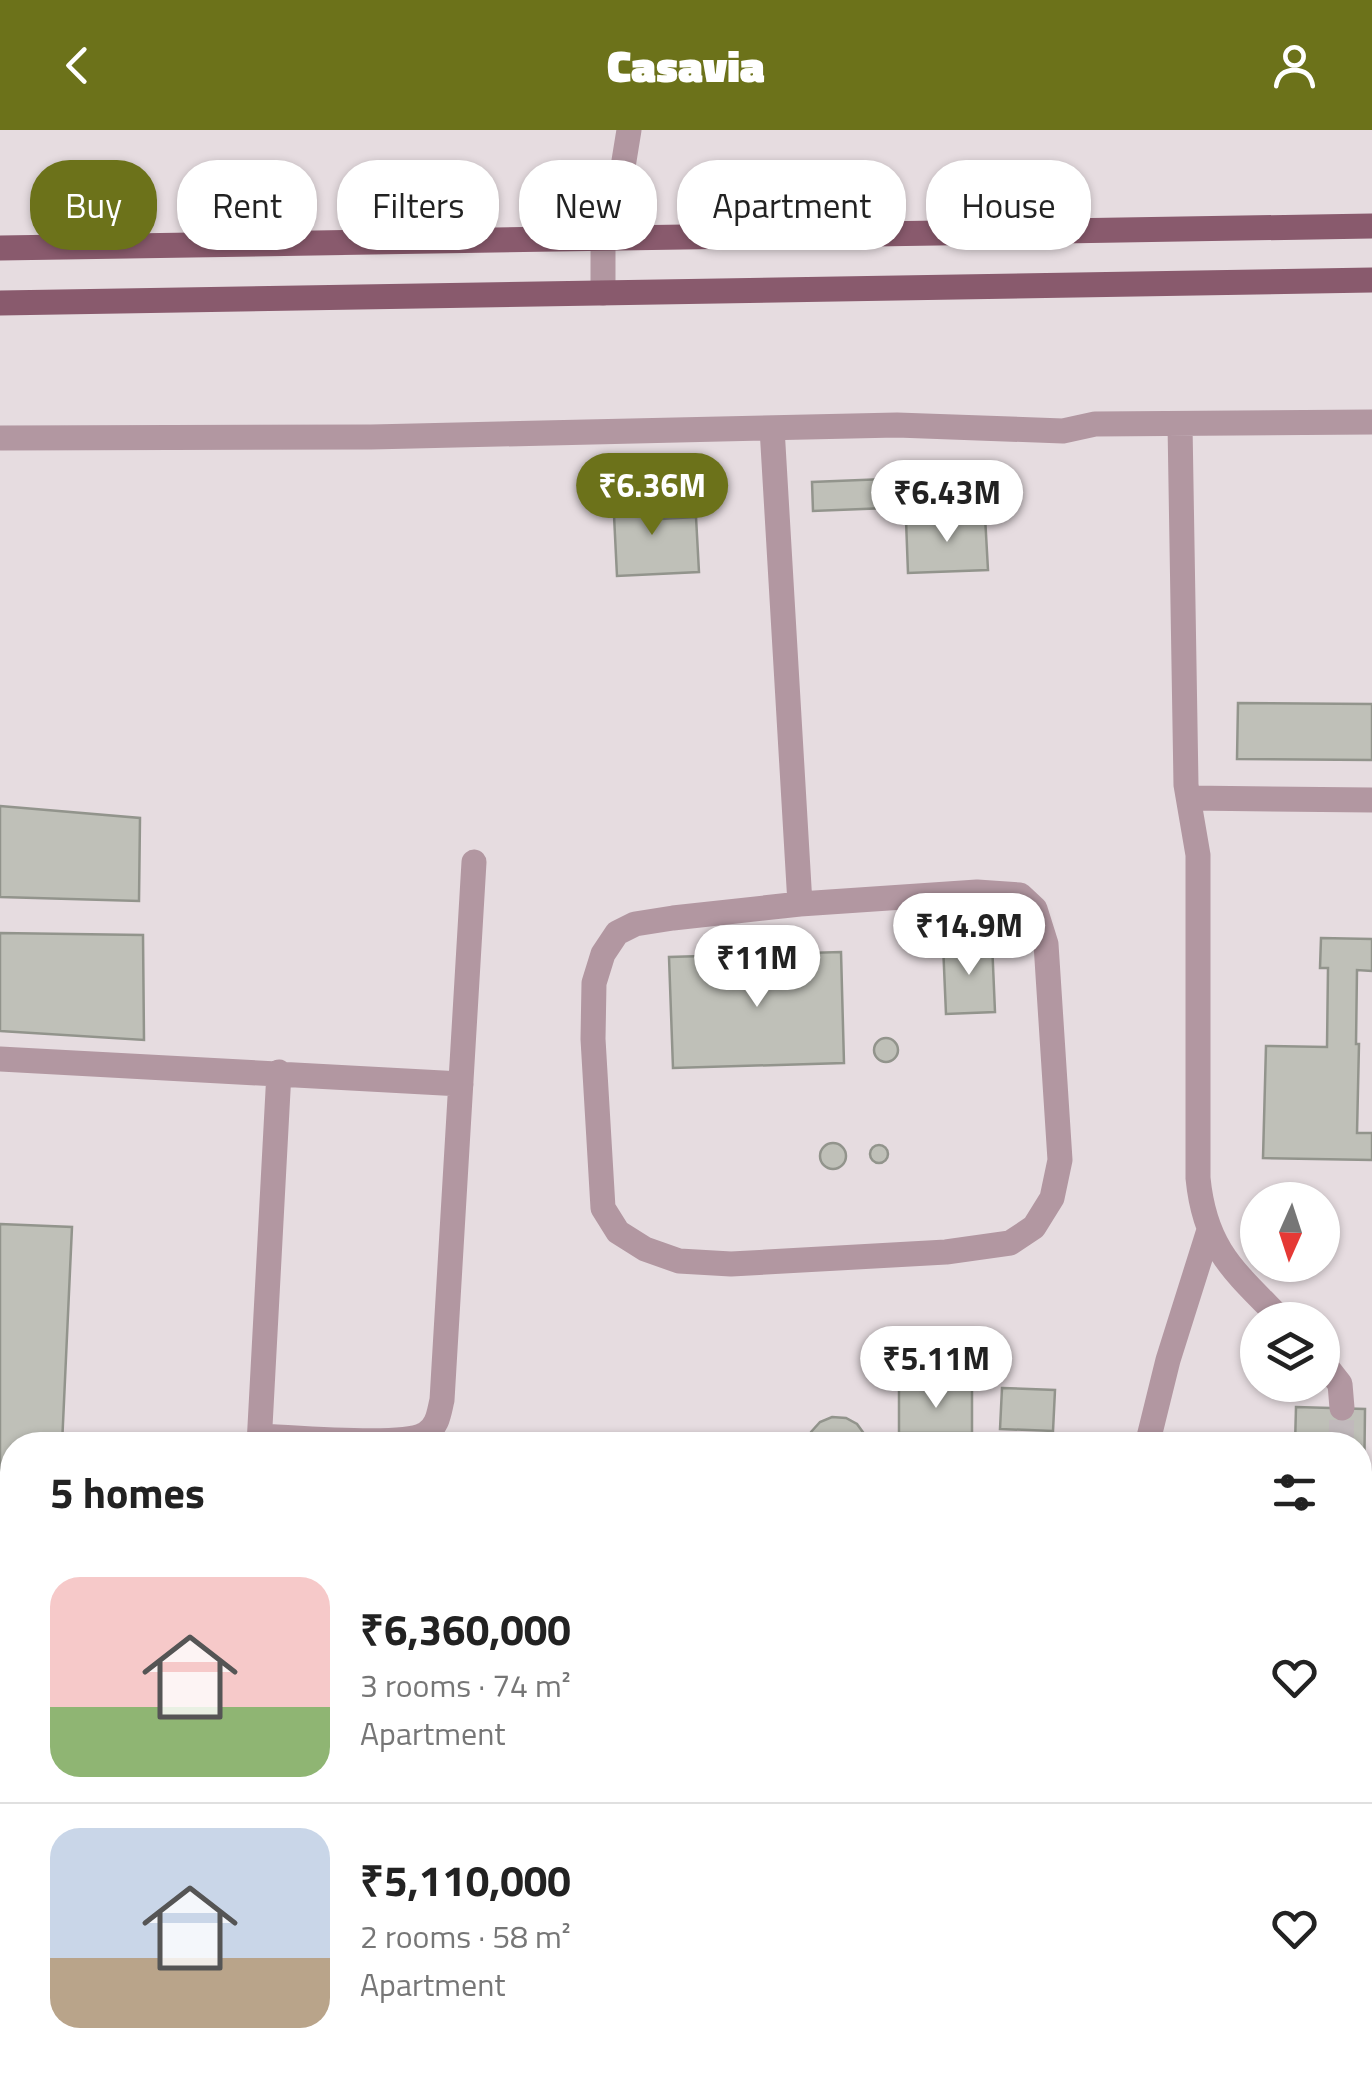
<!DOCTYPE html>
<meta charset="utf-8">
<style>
body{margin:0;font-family:"Titillium Web",sans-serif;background:#f2f2f2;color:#222;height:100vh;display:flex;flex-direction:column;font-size:38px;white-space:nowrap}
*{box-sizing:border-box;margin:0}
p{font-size:32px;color:#767676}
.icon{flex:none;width:55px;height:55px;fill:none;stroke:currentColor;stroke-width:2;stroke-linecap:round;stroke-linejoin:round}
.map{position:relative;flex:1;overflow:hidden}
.details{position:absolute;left:0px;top:1302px;width:1372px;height:642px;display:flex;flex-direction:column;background:#fff;border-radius:40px 40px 0 0;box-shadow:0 2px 8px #0004}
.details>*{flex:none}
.banner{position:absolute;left:30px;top:30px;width:1312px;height:90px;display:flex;gap:20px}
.needle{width:65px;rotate:183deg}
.fabs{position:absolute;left:1240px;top:1052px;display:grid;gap:20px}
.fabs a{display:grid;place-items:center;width:100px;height:100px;border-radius:50%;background:#fff;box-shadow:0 2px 8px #0004;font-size:50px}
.price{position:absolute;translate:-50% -85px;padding:0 22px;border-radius:35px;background:#fff;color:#222;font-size:32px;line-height:65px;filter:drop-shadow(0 2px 5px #0008)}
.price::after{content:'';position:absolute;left:50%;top:60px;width:30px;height:22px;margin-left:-15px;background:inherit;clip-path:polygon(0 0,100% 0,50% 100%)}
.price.selected{background:#6c721a;color:#fff}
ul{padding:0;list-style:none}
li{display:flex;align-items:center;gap:30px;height:250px;padding:0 50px}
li+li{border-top:2px solid #e0e0e0}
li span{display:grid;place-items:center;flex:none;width:280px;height:200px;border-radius:30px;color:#555}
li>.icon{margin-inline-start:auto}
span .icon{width:120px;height:120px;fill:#fffc;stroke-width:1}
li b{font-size:42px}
h2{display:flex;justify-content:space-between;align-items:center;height:120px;padding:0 50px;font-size:42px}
.pill{padding:0 35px;border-radius:40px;background:#fff;box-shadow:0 2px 8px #0004;font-size:35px;line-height:90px}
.pill.selected{background:#6c721a;color:#fff}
header{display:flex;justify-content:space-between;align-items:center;height:130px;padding:0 50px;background:#6c721a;color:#fff;font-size:45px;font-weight:800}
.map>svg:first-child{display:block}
.building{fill:#bfc0b8;stroke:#92948c;stroke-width:2.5}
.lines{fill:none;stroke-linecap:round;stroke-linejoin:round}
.minor-tunnel{stroke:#c1b9bc;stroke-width:25;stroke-dasharray:25 12;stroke-linecap:butt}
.minor{stroke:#b297a1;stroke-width:25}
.major{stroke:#895a6d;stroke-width:25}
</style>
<header><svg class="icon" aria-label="back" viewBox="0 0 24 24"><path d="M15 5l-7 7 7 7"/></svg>Casavia<svg class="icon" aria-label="person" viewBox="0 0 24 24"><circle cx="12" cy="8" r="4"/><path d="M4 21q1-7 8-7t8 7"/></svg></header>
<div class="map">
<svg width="1372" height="1943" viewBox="0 0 1372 1943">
<rect width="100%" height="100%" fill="#e6dce0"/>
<path class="building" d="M885,349L887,378L813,381L812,352Z
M661,363L662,389L696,387L699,442L617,446L613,365Z
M985,386L988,440L908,443L906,390Z
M1238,573L1372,574V630L1237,629Z
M0,676L140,688L139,771L0,767Z
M0,803L143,805L144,910L0,901Z
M1321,808L1372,809V841L1357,840L1356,914H1359L1357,1003H1372V1030L1263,1028L1266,916L1327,917L1328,838H1320Z
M992,812L995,882L946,884L943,814Z
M841,822L844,933L673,938L669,827Z
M874 920a12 12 0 1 1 24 0a12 12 0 1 1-24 0Z
M820 1026a13 13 0 1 1 26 0a13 13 0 1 1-26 0Z
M870 1024a9 9 0 1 1 18 0a9 9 0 1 1-18 0Z
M0,1094L72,1097L62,1315H12V1710H0Z
M1002,1258L1055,1260L1053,1301L1000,1299Z
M899,1259H972V1303H899Z
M1296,1277L1365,1279L1364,1366H1360V1315H1295Z
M832,1287L846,1288L857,1294L865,1305L867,1315H808L811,1302L820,1292Z"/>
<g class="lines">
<path class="minor-tunnel" d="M1341,1315L1342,1278"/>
<path class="minor" d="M603,163V109L615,86L629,0
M1180,294L1186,655L1198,725V1048C1205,1119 1234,1141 1282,1190
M772,298L800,774
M0,308L371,307L897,295L1063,301L1095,294L1372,292
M1189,668L1372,670
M977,762L1020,765L1035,779L1046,814L1060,1030L1052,1068L1034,1097L1010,1113L946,1122L731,1134L679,1131L645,1119L618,1102L603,1078L593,909L594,853L603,824L617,803L635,794L673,788L800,774Z
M0,929L461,954
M1322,1231L1340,1254L1342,1278
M259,1306C291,1307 402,1318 425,1304C438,1297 439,1282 442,1270L474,732
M259,1315L279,942
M1147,1315L1168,1230L1209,1100
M1360,1471L1372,1473
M0,1779L12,1780
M308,1943L309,1932"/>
<path class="major" d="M0,118L1372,96
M0,173L1372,150"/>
</g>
</svg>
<div class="fabs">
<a><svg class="needle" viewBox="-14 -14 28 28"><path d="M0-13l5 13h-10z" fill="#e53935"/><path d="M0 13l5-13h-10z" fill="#767676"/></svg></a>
<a><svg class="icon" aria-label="layers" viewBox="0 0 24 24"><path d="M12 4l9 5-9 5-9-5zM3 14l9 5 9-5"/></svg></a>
</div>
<b class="price selected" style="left:652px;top:408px">₹6.36M</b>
<b class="price" style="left:947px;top:415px">₹6.43M</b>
<b class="price" style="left:969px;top:848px">₹14.9M</b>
<b class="price" style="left:757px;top:880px">₹11M</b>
<b class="price" style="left:936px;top:1281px">₹5.11M</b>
<div class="banner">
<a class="pill selected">Buy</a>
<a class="pill">Rent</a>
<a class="pill">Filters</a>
<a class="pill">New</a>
<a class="pill">Apartment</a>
<a class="pill">House</a>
</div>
<section class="details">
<h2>5 homes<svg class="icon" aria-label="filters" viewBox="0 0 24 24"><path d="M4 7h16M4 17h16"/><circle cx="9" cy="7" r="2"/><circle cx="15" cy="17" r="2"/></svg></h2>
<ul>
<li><span style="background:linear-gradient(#f6c9c9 65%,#8fb573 0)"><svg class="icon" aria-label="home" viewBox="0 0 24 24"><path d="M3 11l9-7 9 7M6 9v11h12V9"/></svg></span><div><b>₹6,360,000</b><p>3 rooms · 74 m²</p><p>Apartment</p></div><svg class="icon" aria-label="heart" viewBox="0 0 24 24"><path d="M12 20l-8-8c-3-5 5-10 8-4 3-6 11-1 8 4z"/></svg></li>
<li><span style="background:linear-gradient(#c9d6e8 65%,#b9a48a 0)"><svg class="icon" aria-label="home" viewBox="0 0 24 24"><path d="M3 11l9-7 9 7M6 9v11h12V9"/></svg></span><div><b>₹5,110,000</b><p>2 rooms · 58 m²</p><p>Apartment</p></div><svg class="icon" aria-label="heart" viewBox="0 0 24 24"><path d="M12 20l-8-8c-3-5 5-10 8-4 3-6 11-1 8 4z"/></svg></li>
</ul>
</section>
</div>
